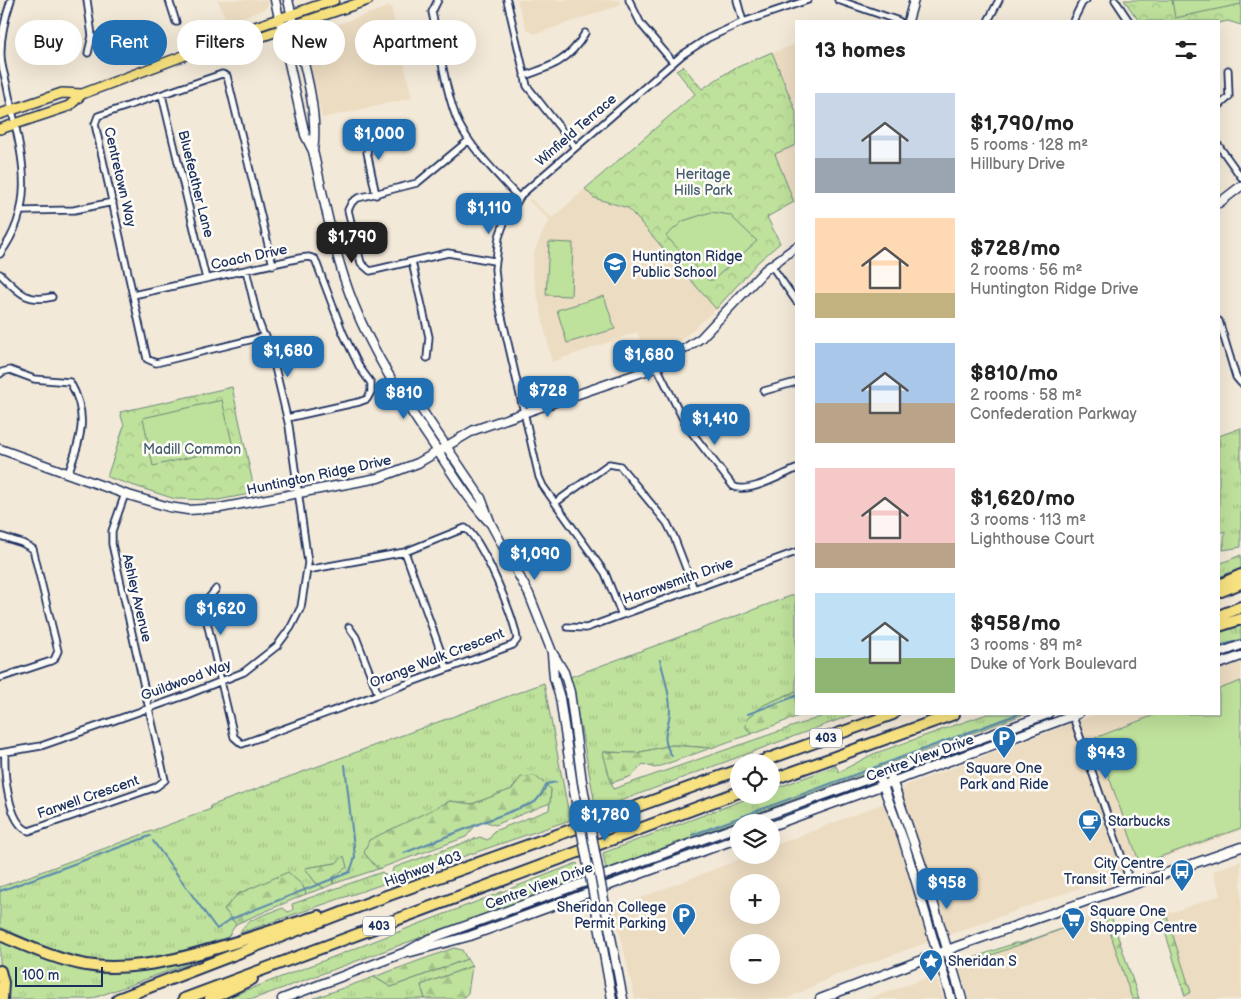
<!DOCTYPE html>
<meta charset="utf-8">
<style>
body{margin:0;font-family:"Balsamiq Sans",sans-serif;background:#f2f2f2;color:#222;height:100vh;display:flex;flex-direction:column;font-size:19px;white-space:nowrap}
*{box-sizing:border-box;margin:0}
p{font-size:16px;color:#767676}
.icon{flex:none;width:28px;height:28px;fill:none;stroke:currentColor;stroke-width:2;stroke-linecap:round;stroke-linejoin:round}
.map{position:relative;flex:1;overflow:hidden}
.drawer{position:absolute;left:795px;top:20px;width:425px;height:695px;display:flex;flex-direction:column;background:#fff;border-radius:0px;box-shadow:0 5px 20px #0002}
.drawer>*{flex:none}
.hud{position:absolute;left:15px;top:20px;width:475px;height:45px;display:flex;gap:10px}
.tools{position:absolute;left:730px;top:754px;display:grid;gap:10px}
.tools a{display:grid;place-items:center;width:50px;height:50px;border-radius:50%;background:#fff;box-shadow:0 5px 20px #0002;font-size:25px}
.scale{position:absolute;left:15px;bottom:12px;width:88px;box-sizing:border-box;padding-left:5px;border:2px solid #1b2f5e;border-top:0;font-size:14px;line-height:18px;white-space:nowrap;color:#1b2f5e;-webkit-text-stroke:4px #fdfcf7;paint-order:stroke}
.price{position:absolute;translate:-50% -42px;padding:0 11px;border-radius:10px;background:#1f6fb2;color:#fff;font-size:16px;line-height:32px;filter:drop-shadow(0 1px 2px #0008)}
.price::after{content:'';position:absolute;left:50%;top:30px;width:15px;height:11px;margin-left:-8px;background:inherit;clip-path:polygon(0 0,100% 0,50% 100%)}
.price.active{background:#222;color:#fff}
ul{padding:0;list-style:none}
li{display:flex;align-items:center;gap:15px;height:125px;padding:0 20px}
li span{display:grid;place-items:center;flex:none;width:140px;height:100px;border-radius:0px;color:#555}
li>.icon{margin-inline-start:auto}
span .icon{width:60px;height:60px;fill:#fffc;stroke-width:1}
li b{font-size:21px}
h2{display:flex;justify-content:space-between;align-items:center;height:60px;padding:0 20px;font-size:21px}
.chip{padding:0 18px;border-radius:22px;background:#fff;box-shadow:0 5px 20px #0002;font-size:18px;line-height:45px}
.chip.active{background:#1f6fb2;color:#fff}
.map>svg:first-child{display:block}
.built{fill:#ecdcc2;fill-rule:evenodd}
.grass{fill:url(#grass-tufts);stroke:#6c887c}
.forest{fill:url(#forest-firs);stroke:#6c887c}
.park{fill:url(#park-crowns);stroke:#6c887c}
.pitch{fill:#bee19b;stroke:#6c887c}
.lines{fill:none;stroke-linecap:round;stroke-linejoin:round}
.stream{stroke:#5988ae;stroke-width:2}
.street-casing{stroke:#1b2f5e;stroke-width:9}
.secondary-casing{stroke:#1b2f5e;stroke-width:11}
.primary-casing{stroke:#1b2f5e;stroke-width:12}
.highway-casing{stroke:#1b2f5e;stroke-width:14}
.street{stroke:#fdfcf7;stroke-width:5.5}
.secondary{stroke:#fdfcf7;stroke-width:8}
.primary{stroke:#f8e281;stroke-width:9}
.highway{stroke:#f8e281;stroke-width:10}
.secondary-bridge-casing{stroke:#1b2f5e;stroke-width:11;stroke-linecap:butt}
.secondary-bridge{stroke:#fdfcf7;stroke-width:8}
.labels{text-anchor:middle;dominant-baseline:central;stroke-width:5;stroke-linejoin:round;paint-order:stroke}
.shield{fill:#fdfcf7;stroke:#5f6c8c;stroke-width:1}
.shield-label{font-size:12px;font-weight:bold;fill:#1b2f5e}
.street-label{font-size:14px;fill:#1b2f5e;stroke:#fdfcf7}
.park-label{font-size:14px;fill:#445c6d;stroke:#fdfcf7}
.poi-label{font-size:14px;fill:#1b2f5e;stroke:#fdfcf7;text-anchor:start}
</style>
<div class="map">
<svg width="1241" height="999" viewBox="0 0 1241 999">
<defs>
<pattern id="grass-tufts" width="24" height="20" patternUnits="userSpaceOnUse" patternTransform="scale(1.25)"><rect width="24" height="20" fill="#bee19b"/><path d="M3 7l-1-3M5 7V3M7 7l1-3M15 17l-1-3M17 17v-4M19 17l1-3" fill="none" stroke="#a3c188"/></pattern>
<pattern id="forest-firs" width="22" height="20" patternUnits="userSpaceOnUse" patternTransform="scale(1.25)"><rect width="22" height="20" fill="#bee19b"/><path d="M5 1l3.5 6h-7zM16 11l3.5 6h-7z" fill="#a3c188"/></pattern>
<pattern id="park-crowns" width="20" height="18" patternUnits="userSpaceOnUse" patternTransform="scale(1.25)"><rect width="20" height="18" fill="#bee19b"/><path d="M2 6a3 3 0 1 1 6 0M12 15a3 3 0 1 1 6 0" fill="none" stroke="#a3c188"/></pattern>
</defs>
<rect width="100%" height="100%" fill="#f3e9d8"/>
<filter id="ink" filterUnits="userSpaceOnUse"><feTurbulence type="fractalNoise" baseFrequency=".02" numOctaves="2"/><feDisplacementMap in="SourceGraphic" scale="10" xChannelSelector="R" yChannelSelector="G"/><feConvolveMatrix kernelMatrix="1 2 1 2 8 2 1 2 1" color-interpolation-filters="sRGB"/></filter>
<g filter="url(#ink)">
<path class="built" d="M218,0H268L269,3L265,9L227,23Z
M517,0H619L621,5L535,34L527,30Z
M391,6L412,98L322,118L308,51L319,31Z
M796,44V112L772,53Z
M796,145V201L794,202L775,154Z
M585,189L594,198L628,208L716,309L679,342L648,361L637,332L552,362L532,271L534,253L541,236L550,220L529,201L531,199L552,218Z
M1241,662V830L834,976L787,999H635L614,908L751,855H771V847L882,804L907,785L1097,714H1219V669ZM739,882H771V915H739ZM739,942H771V975H739Z
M1241,861V999H1186L1162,922L1163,915L1169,911L1170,913L1221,895L1213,871Z
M1102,912L1106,916L1132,999H969L959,968L966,961L973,958L978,960L1084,922L1083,919Z
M935,975L944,999H867L879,995Z"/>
<path class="grass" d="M1241,428V547L1223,550L1225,531L1219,533V436Z
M1241,555V568L1219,577V564Z
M796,594V691L764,705L746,727L751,734L711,748L672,745L636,753L604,752L613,789L829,714H854L596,810L581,728L568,681L570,677Z
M1241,625V639L1219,647V632Z
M544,683L570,820L240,933C244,919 270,913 283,908L288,912L293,910L292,904L382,872L386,876L392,874L393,868L480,837L487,840L490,838L494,831L549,810L551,789L521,777L513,789L472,804L450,801L364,853L378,869L333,884L336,863L306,868L315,882L324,888L306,894L303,886L288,873L238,894L224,909L236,924L228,937C179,952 130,969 78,957C51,952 25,938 0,927V887L211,809L210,806Z
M987,714H1024L606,869L603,853L757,795H771V790L836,766L839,772L873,754Z
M577,863L580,879L253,999H224Z
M1084,921L978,960L973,958L1015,943H1022Z
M0,941C83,976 119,982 206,955L207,957L91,999H6V979L0,963Z
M467,959L472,966L421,985L425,999H312L374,977L391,987Z"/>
<path class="forest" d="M796,691V714H804L751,734L746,727L747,719L764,705Z
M672,745L711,748L655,768L643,764L632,776L611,783L603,752L636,753Z
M535,776L551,789L550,803L495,825L484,821L475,826L466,837L378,869L364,853L369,840L450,801L472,804L512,789L521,777Z
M344,856L347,867L332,878L333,884L324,888L315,882L305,868L336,863Z
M288,872L303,886L306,894L236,924L224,909L238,894Z
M1111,916L1139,999H1132L1105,917Z
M1167,917L1191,992L1185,996L1162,922Z
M454,948L462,950L467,959L391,987L374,977Z
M472,966L468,993L462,999H425L421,985Z"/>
<path class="park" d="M1124,0H1241V25L1228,21L1219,23V21H1139Z
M772,52L796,112V145L775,154L794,202L767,217L780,243L757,263L716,309L628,208L594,198L585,189L695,94L676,70L683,66L702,89L731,70Z
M232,387L255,493L218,500L175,499L107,477L124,426L120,412Z"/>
<path class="pitch" d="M1172,0H1241V4L1175,18Z
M711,212L730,215L757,241L713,280H708L666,236L683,221Z
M549,242L573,243L571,296L546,295Z
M604,296L615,329L567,343L557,310Z
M222,400L233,447L153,466L143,418Z
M1241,681V828L1140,864L1095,738L1157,714H1219V689Z"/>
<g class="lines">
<path class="stream" d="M1219,646L1241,640
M660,660C664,675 669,691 670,707C671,728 658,735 672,756
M748,714L796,696
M692,835L1018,714
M153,841L216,928
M404,853L535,802L541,795L547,784L556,782
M0,891L150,836
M217,929L231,919L350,872L355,857L345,765"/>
<g class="street-casing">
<path id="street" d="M87,0L92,36L88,53
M169,0L176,22
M438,0L432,12C439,43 446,97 459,124C473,151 499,176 519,198
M507,0L527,86L575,147
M629,0L641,24L673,62
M737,0L743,22
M838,0L899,21
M1115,0L1129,21
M988,21L999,0
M1073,21L1082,3L1086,0
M524,76C553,66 570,60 585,33
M162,95L206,279
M1219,106L1229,97L1228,70
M372,126L367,152L376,195
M469,140L417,183L358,198L352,202L348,210L361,263L370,271L448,253L494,261
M1219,146L1241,177
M22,211L74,210L113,202
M0,254C41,199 18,146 7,86C5,76 1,66 1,56C0,36 5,18 11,0
M412,262L429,337L427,358
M771,265L796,301
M0,274C18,291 25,303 52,297
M133,295L300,258L309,257L315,259L343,333L360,368L371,383V392L367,399L359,402L287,418
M1219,321L1236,377L1241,383
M266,336L156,363L147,359L95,124L98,116L222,74L227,76L273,265
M657,367L686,425L733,486C747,495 781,475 796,469
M0,374L2,372L10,370L34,379L70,382C90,417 80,439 68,474
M764,391L796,382
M555,503L609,464L620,466L667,523L674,537L694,589
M0,536L22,543L33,549L58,651L54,660L0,678
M405,552L447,669
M216,589L203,605L234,737L242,744L513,645L517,640C516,620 481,537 465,528L405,552L307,570
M621,613L605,573L543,486L539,477L498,300L495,269L499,237L504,223L522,194L682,55L708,38L743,22L808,0
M349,627L356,637L378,694
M567,627L586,628L796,552
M1072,714L1127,872L1125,887
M0,753L41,746L184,696L244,672L277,646L291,627L301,607L308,563L289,426L274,363L258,320L246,270
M5,753C4,773 8,824 29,831L156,787L165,780L112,544V531L125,494"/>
</g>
<g class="secondary-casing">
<path id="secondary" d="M275,0L305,135L313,151C325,202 334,256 354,305C373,353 402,398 431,441C450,469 467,499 491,524
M288,0C298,44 320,107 313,151
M908,21L914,0
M1219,203L1241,186
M399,386L417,403L481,498L491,524L529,594L552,652L564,672L570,692L582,782
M0,449L125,494L169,507L188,510L220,508L378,478L418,463L474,430L657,367L701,338L765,270L796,247
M1219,653L1241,645
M552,654L554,678L560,698L573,786
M1219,664L1241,656
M879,775L904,842L951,999
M891,777L925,875L962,999
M749,822L1048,714
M771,826L1078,714
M605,906L623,999
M596,909L612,999
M411,952L470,936L739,838
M282,999L406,952L427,940L739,826
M820,999L958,946L1241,847"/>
</g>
<g class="primary-casing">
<path id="primary" d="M207,47L219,51L368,0
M0,114L62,93L82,94
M0,129L69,106L82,94L207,47L217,40L334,0"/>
</g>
<g class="highway-casing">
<path id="highway" d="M1219,585L1241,575
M1221,591L1241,583
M1219,616L1241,607
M1219,626L1241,619
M760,762L893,714
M771,780L954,714
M0,935C27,946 57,960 86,965C154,977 252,935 319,916
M0,971L3,983L2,999
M118,999L389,895L739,770
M184,999L739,792
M210,999L252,979"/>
</g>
<use href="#street" class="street"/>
<use href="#secondary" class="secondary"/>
<use href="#primary" class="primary"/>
<use href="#highway" class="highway"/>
<g class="secondary-bridge-casing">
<path id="secondary-bridge" d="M582,782L605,906
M573,786L596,909"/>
</g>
<use href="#secondary-bridge" class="secondary-bridge"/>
</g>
</g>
<defs>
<g id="school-pin" transform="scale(1.25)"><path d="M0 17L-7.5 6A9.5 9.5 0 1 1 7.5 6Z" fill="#1f6fb2" stroke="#fdfcf7"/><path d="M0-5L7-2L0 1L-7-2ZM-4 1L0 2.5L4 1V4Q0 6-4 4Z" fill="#fff"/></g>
<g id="parking-pin" transform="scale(1.25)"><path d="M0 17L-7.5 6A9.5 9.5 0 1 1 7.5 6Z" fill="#1f6fb2" stroke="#fdfcf7"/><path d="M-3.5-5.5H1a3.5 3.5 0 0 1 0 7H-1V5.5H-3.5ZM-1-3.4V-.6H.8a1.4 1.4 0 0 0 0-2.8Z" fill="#fff"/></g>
<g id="cafe-pin" transform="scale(1.25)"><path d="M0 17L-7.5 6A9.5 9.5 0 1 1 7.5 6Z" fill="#1f6fb2" stroke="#fdfcf7"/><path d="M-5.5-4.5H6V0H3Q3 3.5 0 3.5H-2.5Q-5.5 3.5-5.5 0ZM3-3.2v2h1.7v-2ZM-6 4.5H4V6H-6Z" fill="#fff"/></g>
<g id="bus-pin" transform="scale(1.25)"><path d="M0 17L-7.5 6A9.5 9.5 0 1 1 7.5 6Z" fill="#1f6fb2" stroke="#fdfcf7"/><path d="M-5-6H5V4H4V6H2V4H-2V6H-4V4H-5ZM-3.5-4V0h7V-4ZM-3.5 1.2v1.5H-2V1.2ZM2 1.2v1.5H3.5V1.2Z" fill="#fff"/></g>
<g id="supermarket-pin" transform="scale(1.25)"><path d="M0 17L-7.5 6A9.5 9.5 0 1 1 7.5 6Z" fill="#1f6fb2" stroke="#fdfcf7"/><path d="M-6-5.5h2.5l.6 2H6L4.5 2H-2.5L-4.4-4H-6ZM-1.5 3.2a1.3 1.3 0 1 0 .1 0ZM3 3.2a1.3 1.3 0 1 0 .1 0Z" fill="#fff"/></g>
<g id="sight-pin" transform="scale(1.25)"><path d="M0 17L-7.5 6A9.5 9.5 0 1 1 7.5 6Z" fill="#1f6fb2" stroke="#fdfcf7"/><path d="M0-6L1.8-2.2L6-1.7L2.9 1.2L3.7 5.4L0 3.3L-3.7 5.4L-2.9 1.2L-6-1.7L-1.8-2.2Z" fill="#fff"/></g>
</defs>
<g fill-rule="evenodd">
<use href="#school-pin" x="615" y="264"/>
<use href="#parking-pin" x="1004" y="738"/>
<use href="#cafe-pin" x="1090" y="821"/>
<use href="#bus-pin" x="1182" y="871"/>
<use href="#parking-pin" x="684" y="915"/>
<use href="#supermarket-pin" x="1073" y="919"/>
<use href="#sight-pin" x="931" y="961"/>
</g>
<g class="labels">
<g class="shield">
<rect x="810" y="728.5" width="32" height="19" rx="4"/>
<rect x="363" y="916.5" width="32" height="19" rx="4"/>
</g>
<g class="shield-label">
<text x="826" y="738">403</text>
<text x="379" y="926">403</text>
</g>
<g class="street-label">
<text transform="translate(576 130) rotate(-41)">Winfield Terrace</text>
<text transform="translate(120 177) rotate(77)">Centretown Way</text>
<text transform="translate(196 184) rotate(76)">Bluefeather Lane</text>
<text transform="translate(249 257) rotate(-12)">Coach Drive</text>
<text transform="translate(319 475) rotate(-12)">Huntington Ridge Drive</text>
<text transform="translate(678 581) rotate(-19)">Harrowsmith Drive</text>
<text transform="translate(137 598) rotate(77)">Ashley Avenue</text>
<text transform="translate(437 658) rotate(-21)">Orange Walk Crescent</text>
<text transform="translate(186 680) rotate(-20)">Guildwood Way</text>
<text transform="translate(920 758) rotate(-20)">Centre View Drive</text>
<text transform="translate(88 797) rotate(-19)">Farwell Crescent</text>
<text transform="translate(423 869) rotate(-20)">Highway 403</text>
<text transform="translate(539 886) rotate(-20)">Centre View Drive</text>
</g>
<g class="park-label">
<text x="703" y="174">Heritage<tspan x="703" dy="16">Hills Park</tspan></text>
<text x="192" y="449">Madill Common</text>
</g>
<g class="poi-label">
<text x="632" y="256">Huntington Ridge<tspan x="632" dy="16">Public School</tspan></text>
<text x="1004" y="768" text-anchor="middle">Square One<tspan x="1004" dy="16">Park and Ride</tspan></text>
<text x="1108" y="821">Starbucks</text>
<text x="1164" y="863" text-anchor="end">City Centre<tspan x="1164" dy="16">Transit Terminal</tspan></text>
<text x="666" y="907" text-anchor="end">Sheridan College<tspan x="666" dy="16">Permit Parking</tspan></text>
<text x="1090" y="911">Square One<tspan x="1090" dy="16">Shopping Centre</tspan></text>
<text x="948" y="961">Sheridan S</text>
</g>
</g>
</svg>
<div class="tools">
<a><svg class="icon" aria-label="locate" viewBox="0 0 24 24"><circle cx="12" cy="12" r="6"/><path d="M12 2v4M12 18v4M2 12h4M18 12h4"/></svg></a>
<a><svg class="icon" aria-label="layers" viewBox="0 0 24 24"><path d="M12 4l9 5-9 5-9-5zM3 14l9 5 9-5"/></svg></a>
<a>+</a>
<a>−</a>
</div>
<div class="scale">100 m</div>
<b class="price" style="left:379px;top:161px">$1,000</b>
<b class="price" style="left:489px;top:235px">$1,110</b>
<b class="price active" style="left:352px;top:264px">$1,790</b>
<b class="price" style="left:288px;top:378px">$1,680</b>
<b class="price" style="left:649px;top:382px">$1,680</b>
<b class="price" style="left:548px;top:418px">$728</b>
<b class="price" style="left:404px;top:420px">$810</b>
<b class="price" style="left:715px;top:446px">$1,410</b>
<b class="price" style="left:535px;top:581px">$1,090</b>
<b class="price" style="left:221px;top:636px">$1,620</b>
<b class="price" style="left:1106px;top:780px">$943</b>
<b class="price" style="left:605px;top:842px">$1,780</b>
<b class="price" style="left:947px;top:910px">$958</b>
<div class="hud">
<a class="chip">Buy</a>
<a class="chip active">Rent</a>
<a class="chip">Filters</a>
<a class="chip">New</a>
<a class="chip">Apartment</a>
</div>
<section class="drawer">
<h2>13 homes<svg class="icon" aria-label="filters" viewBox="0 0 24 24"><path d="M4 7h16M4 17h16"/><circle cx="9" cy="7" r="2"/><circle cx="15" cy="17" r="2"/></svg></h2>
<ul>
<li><span style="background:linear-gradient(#c9d6e8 65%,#9aa5b1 0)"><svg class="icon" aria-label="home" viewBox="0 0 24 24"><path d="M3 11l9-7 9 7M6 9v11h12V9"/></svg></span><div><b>$1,790/mo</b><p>5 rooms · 128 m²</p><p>Hillbury Drive</p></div></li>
<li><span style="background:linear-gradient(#ffd9b3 75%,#c2b280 0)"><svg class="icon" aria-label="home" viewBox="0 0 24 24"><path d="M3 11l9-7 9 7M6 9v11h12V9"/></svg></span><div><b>$728/mo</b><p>2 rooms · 56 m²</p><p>Huntington Ridge Drive</p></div></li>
<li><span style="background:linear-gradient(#a9c7e8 60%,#b9a48a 0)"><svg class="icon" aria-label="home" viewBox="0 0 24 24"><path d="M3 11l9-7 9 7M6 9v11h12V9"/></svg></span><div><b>$810/mo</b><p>2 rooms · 58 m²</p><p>Confederation Parkway</p></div></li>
<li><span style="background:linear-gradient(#f6c9c9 75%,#b9a48a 0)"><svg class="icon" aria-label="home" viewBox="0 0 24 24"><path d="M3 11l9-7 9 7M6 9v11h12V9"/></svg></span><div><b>$1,620/mo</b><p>3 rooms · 113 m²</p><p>Lighthouse Court</p></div></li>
<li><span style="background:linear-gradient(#bfe0f5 65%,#8fb573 0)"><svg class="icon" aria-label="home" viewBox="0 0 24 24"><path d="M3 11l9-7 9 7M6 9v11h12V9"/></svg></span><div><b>$958/mo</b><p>3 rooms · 89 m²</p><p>Duke of York Boulevard</p></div></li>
</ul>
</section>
</div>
